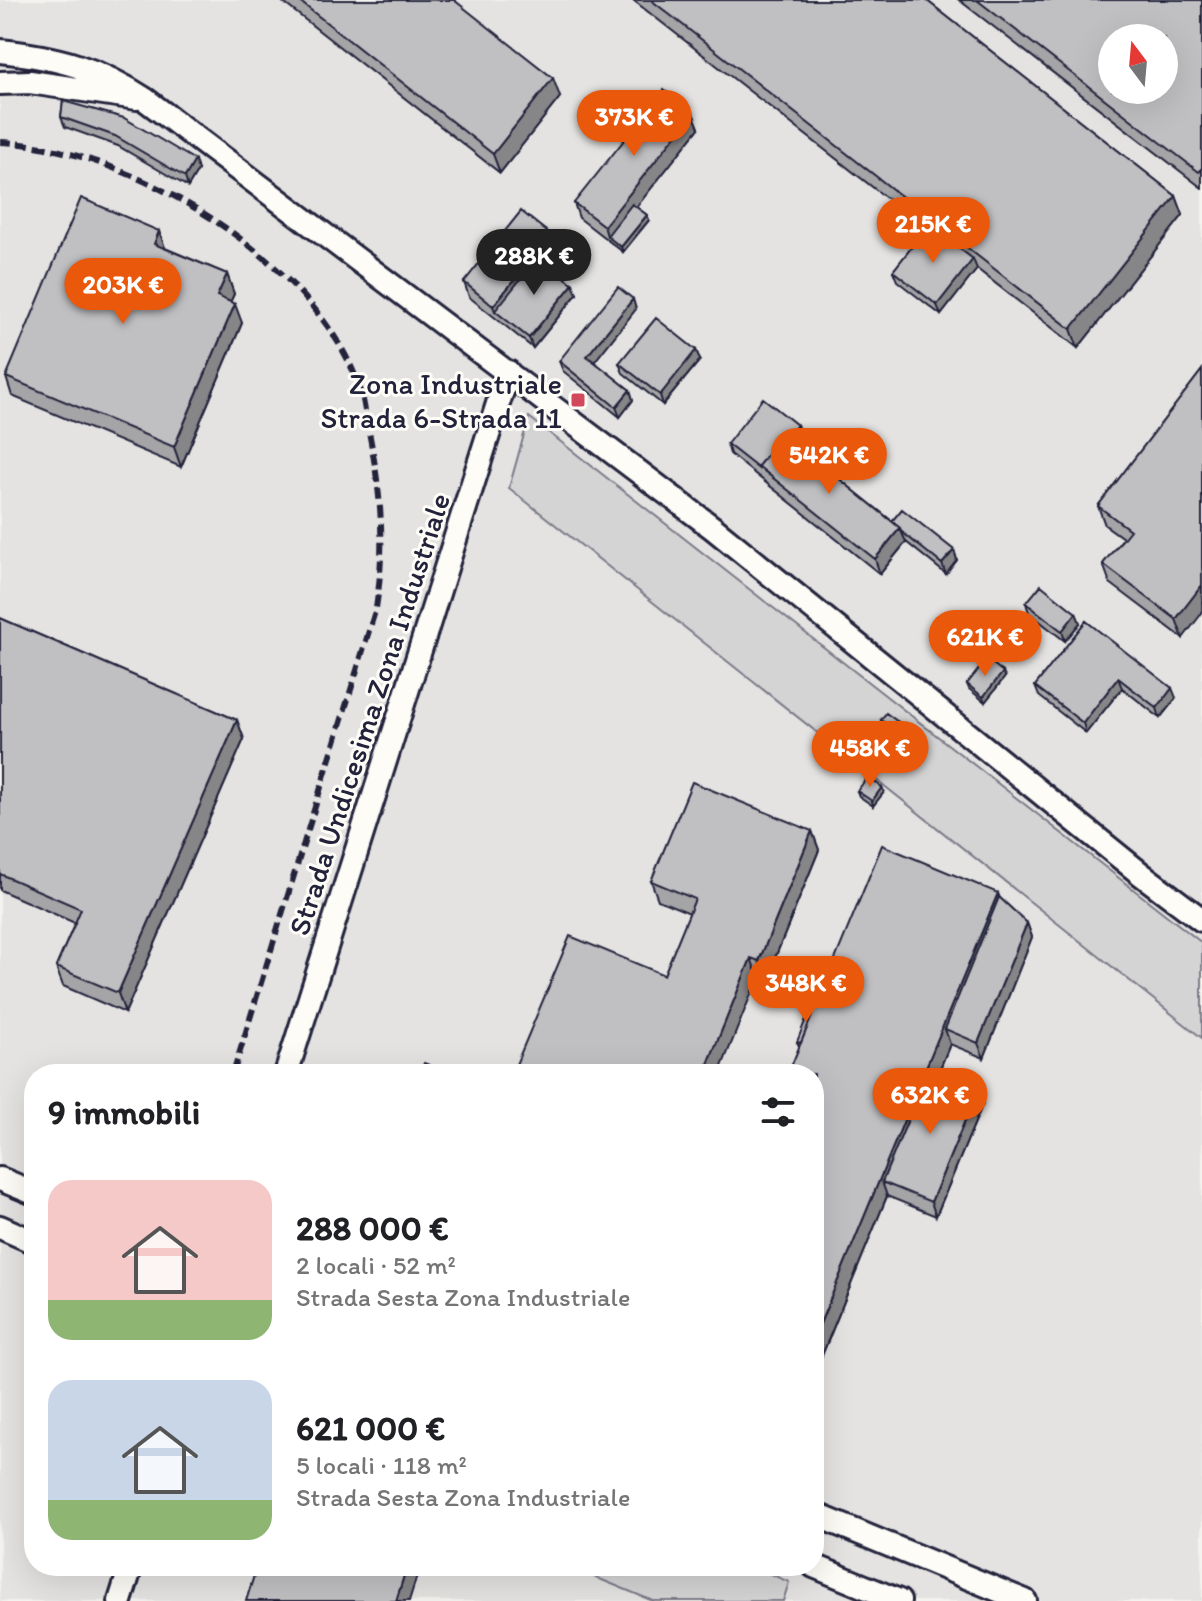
<!DOCTYPE html>
<html lang="it">
<meta charset="utf-8">
<style>
body{margin:0;font-family:Itim,sans-serif;background:#f2f2f2;color:#202124;height:100vh;display:flex;flex-direction:column;font-size:30px;white-space:nowrap}
*{box-sizing:border-box;margin:0}
p{font-size:26px;color:#757577}
.icon{flex:none;width:44px;height:44px;fill:none;stroke:currentColor;stroke-width:2;stroke-linecap:round;stroke-linejoin:round}
.map{position:relative;flex:1;overflow:hidden}
.side{position:absolute;left:24px;top:1064px;width:800px;height:512px;display:flex;flex-direction:column;background:#fff;border-radius:32px;box-shadow:0 8px 32px #0002}
.side>*{flex:none}
.needle{width:52px;rotate:344deg}
.buttons{position:absolute;left:1098px;top:24px;display:grid;gap:16px}
.buttons a{display:grid;place-items:center;width:80px;height:80px;border-radius:50%;background:#fff;box-shadow:0 8px 32px #0002;font-size:40px}
.price{position:absolute;translate:-50% -68px;padding:0 18px;border-radius:28px;background:#ea580c;color:#fff;font-size:26px;line-height:52px;filter:drop-shadow(0 2px 4px #0008)}
.price::after{content:'';position:absolute;left:50%;top:48px;width:24px;height:18px;margin-left:-12px;background:inherit;clip-path:polygon(0 0,100% 0,50% 100%)}
.price.on{background:#222;color:#fff}
ul{padding:0;list-style:none}
li{display:flex;align-items:center;gap:24px;height:200px;padding:0 24px}
li span{display:grid;place-items:center;flex:none;width:224px;height:160px;border-radius:24px;color:#555}
li>.icon{margin-inline-start:auto}
span .icon{width:96px;height:96px;fill:#fffc;stroke-width:1}
li b{font-size:34px}
h2{display:flex;justify-content:space-between;align-items:center;height:96px;padding:0 24px;font-size:34px}
.map>svg:first-child{display:block}
.built{fill:#e4e3e2;fill-rule:evenodd}
.green{fill:#d5d4d5;stroke:#7c7b88;stroke-width:2}
.lines{fill:none;stroke-linecap:round;stroke-linejoin:round}
.minor-casing{stroke:#22223b;stroke-width:28}
.minor{stroke:#fdfcf7;stroke-width:22}
.rail{stroke:#22223b;stroke-width:6;stroke-dasharray:12 6;stroke-linecap:butt}
.wall{fill:#a5a4a7;stroke:#22223b;stroke-width:2}
.shaded-wall{fill:#868688;stroke:#22223b;stroke-width:2}
.building{fill:#c0bfc2;stroke:#22223b;stroke-width:2;fill-rule:evenodd}
.poi-dot{fill:#d1495b;stroke:#fdfcf7;stroke-width:3}
.labels{text-anchor:middle;dominant-baseline:central;stroke-width:6;stroke-linejoin:round;paint-order:stroke}
.poi-label{font-size:30px;fill:#22223b;stroke:#fdfcf7;text-anchor:end}
.street-label{font-size:30px;fill:#22223b;stroke:#fdfcf7}
</style>
<div class="map">
<svg width="1202" height="1601" viewBox="0 0 1202 1601">
<rect width="100%" height="100%" fill="#f4f3ef"/>
<filter id="ink" filterUnits="userSpaceOnUse"><feTurbulence type="fractalNoise" baseFrequency=".0125" numOctaves="2"/><feDisplacementMap in="SourceGraphic" scale="16" xChannelSelector="R" yChannelSelector="G"/><feConvolveMatrix kernelMatrix="1 2 1 2 8 2 1 2 1" color-interpolation-filters="sRGB"/></filter>
<g filter="url(#ink)">
<path class="built" d="M0,0H1202V1601H0ZM1112,38H1164V90H1112ZM34,1074H814V1566H34Z"/>
<path class="green" d="M529,417L1202,943V1038L509,488Z
M568,1566H752L789,1582L783,1601H653Z"/>
<g class="lines">
<g class="minor-casing">
<path id="minor" d="M0,51C57,57 98,68 146,100L713,528L1141,874L1202,920
M0,83L30,82L137,98
M286,1074L508,372
M0,1179L34,1193
M0,1227L34,1242
M814,1514L1025,1601
M814,1566L899,1601
M120,1601L131,1566"/>
</g>
<use href="#minor" class="minor"/>
<path class="rail" d="M0,142C130,148 315,259 359,386C364,399 365,414 368,427C381,492 386,542 376,608L233,1074"/>
</g>
<path class="wall" d="M280,0H454L560,97L500,173Z
M633,0H926L1176,196L1183,215L1078,348L977,269L941,315L897,281L893,271L926,229Z
M959,0H1202V188Z
M63,101L198,170L188,187L118,146L65,127L61,117Z
M693,113L699,128L636,207L647,215L649,220L623,252L579,218L574,203Z
M556,239L561,253L551,266L573,284L577,294L533,348L469,297L464,282Z
M165,248L227,274L234,294L230,302L242,323L181,467L12,396L6,377Z
M636,309L594,362L630,390L633,400L620,417L563,371L559,361Z
M696,350L700,360L663,405L623,373L619,363Z
M1202,370L1183,638L1110,583L1103,564L1123,538L1105,525L1098,506Z
M797,425L801,435L794,443L892,521L954,550L957,560L946,574L906,542L880,574L730,454L727,444Z
M1026,603L1076,613L1080,623L1065,641L1029,613Z
M0,618L237,720L244,739L125,1013L63,986L56,967L75,923L0,890Z
M1086,621L1176,698L1160,718L1122,688L1086,733L1039,696L1035,686Z
M1005,677L985,702L969,689L967,684Z
M881,720L898,722L900,727L895,734L883,725Z
M882,787L884,792L873,806L859,796L857,791Z
M812,831L819,850L766,980L758,977L664,975L690,913L658,900L651,881Z
M999,897L1027,923L1032,937L984,1058L950,1044L938,1073L978,1089L983,1103L936,1216L887,1196L816,1370L814,1369V1074L797,1042L815,1008Z"/>
<path class="shaded-wall" d="M553,78L560,97L500,173L493,154Z
M693,113L699,128L611,239L607,236L604,226Z
M195,160L198,170L188,187L185,177Z
M1176,196L1183,215L1078,348L1071,329Z
M647,215L649,220L623,252L621,247Z
M159,231L166,250L154,244Z
M556,239L561,253L548,271L542,256Z
M537,252L542,266L495,311L493,306Z
M973,259L977,269L941,315L937,305Z
M227,274L234,294L224,316L217,296Z
M573,284L577,294L533,348L529,338Z
M633,299L636,309L591,366L587,356Z
M235,304L242,323L181,467L174,447Z
M696,350L700,360L663,405L660,395Z
M630,390L633,400L620,417L616,407Z
M797,425L801,435L768,474L761,468Z
M900,528L906,542L880,574L875,559Z
M954,550L957,560L946,574L942,564Z
M1202,585V613L1183,638L1176,619Z
M1076,613L1080,623L1065,641L1062,631Z
M1003,672L1005,677L985,702L983,697Z
M1118,678L1122,688L1086,733L1083,723Z
M1172,688L1176,698L1160,718L1157,708Z
M237,720L244,739L125,1013L118,993Z
M898,722L900,727L895,734L893,729Z
M882,787L884,792L873,806L872,801Z
M812,831L819,850L766,980L759,961Z
M998,893L1005,912L945,1029L950,1044L892,1186L882,1182L887,1196L816,1370L814,1364V1338Z
M1027,923L1032,937L984,1058L978,1043Z
M751,958L758,977L719,1074H704Z
M978,1089L983,1103L936,1216L931,1202Z
M407,1566H420L409,1601H396Z"/>
<path class="building" d="M298,0H454L553,78L493,154Z
M651,0H926L1176,196L1071,329Z
M977,0H1202V169L1199,172ZM1112,38H1164V90H1112Z
M664,90L693,113L604,226L574,203Z
M63,101L124,118L195,160L185,177L115,136L61,117Z
M81,198L159,231L154,244L227,274L217,296L235,304L174,447L6,377Z
M632,204L647,215L621,247L607,236Z
M521,211L556,239L542,256L537,252L493,306L464,282Z
M929,225L973,259L937,305L893,271Z
M539,256L573,284L529,338L495,311Z
M618,287L633,299L587,356L630,390L616,407L559,361Z
M656,318L696,350L660,395L619,363Z
M1202,370V585L1176,619L1103,564L1130,530L1098,506Z
M763,398L797,425L787,437L784,434L758,466L760,470L727,444Z
M784,434L900,528L875,559L758,466Z
M902,509L954,550L942,564L902,532L900,528L892,521Z
M1041,585L1076,613L1062,631L1026,603Z
M0,618L237,720L118,993L56,967L81,909L0,874Z
M1086,621L1172,688L1157,708L1118,678L1083,723L1035,686Z
M987,659L1003,672L983,697L967,684Z
M886,713L898,722L893,729L881,720Z
M868,777L882,787L872,801L857,791Z
M692,782L812,831L759,961L751,958L704,1074H512L570,936L664,975L695,899L651,881Z
M882,845L998,893L814,1338V1074H788Z
M999,897L1027,923L978,1043L945,1029Z
M811,1006L815,1008L801,1043L797,1042Z
M424,1063L451,1074H420Z
M929,1069L978,1089L931,1202L882,1182Z
M257,1566H407L396,1601H246Z"/>
</g>
<rect class="poi-dot" x="570" y="392" width="16" height="16" rx="4"/>
<g class="labels">
<g class="poi-label">
<text x="562" y="383">Zona Industriale<tspan x="562" dy="34">Strada 6-Strada 11</tspan></text>
</g>
<g class="street-label">
<text transform="translate(369 714) rotate(-72)">Strada Undicesima Zona Industriale</text>
</g>
</g>
</svg>
<div class="buttons">
<a><svg class="needle" viewBox="-14 -14 28 28"><path d="M0-13l5 13h-10z" fill="#e53935"/><path d="M0 13l5-13h-10z" fill="#757577"/></svg></a>
</div>
<b class="price" style="left:634px;top:158px">373K €</b>
<b class="price" style="left:933px;top:265px">215K €</b>
<b class="price on" style="left:534px;top:297px">288K €</b>
<b class="price" style="left:123px;top:326px">203K €</b>
<b class="price" style="left:829px;top:496px">542K €</b>
<b class="price" style="left:985px;top:678px">621K €</b>
<b class="price" style="left:870px;top:789px">458K €</b>
<b class="price" style="left:806px;top:1024px">348K €</b>
<b class="price" style="left:930px;top:1136px">632K €</b>
<section class="side">
<h2>9 immobili<svg class="icon" aria-label="filters" viewBox="0 0 24 24"><path d="M4 7h16M4 17h16"/><circle cx="9" cy="7" r="2"/><circle cx="15" cy="17" r="2"/></svg></h2>
<ul>
<li><span style="background:linear-gradient(#f6c9c9 75%,#8fb573 0)"><svg class="icon" aria-label="home" viewBox="0 0 24 24"><path d="M3 11l9-7 9 7M6 9v11h12V9"/></svg></span><div><b>288 000 €</b><p>2 locali · 52 m²</p><p>Strada Sesta Zona Industriale</p></div></li>
<li><span style="background:linear-gradient(#c9d6e8 75%,#8fb573 0)"><svg class="icon" aria-label="home" viewBox="0 0 24 24"><path d="M3 11l9-7 9 7M6 9v11h12V9"/></svg></span><div><b>621 000 €</b><p>5 locali · 118 m²</p><p>Strada Sesta Zona Industriale</p></div></li>
</ul>
</section>
</div>
